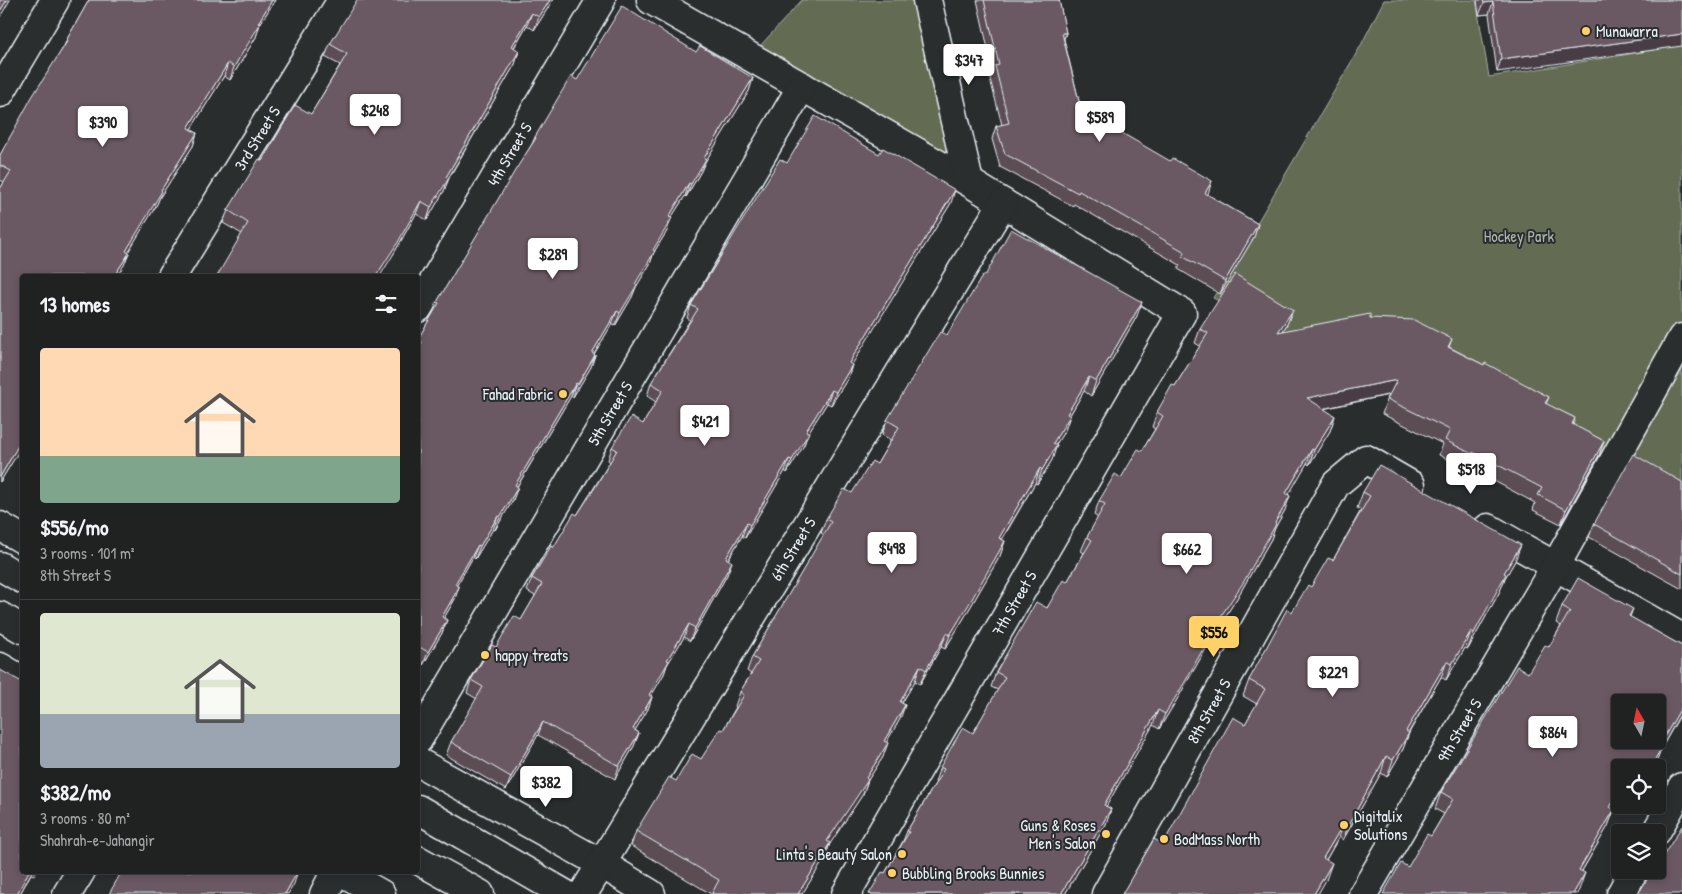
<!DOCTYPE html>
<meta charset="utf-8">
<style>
body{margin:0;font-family:"Patrick Hand",sans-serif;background:#2d2f2f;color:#f1f3f6;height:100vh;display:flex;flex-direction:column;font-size:19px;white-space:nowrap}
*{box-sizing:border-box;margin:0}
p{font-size:16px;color:#a2a4a5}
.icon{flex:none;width:28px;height:28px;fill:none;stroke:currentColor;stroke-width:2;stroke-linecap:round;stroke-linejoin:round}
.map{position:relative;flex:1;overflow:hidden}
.drawer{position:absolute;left:20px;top:274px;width:400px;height:600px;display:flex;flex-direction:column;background:#202222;border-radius:5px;box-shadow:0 2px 8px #0003,0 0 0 1px #3d3f40}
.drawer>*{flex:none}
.needle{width:32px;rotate:351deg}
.controls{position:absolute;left:1611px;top:694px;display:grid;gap:10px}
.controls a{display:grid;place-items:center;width:55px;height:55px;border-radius:5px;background:#202222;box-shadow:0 2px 8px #0003,0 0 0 1px #3d3f40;font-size:25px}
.price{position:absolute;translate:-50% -42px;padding:0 11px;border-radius:5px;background:#fff;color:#222;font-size:16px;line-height:32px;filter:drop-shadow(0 1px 2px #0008)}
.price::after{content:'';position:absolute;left:50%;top:30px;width:15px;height:11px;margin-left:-8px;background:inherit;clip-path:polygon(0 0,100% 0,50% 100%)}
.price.on{background:#ffd166;color:#111}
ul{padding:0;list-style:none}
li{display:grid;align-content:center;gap:10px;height:265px;padding:0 20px}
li+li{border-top:1px solid #3d3f40}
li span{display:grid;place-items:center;height:155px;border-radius:5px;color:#555}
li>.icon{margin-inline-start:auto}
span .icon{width:90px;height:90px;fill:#fffc;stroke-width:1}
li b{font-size:21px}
h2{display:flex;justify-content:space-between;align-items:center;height:60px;padding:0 20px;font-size:21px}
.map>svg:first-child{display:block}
.green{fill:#636c52;stroke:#a6aea5}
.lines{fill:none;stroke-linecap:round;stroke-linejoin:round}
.street-casing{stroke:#e8f1f8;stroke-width:31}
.secondary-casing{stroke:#e8f1f8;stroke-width:31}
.street{stroke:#2a2d2e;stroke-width:28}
.secondary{stroke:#2a2d2e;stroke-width:28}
.wall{fill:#5b4d54;stroke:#e8f1f8}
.shaded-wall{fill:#4a3e45;stroke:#e8f1f8}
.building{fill:#6a5962;stroke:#e8f1f8;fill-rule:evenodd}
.poi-dot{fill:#ffd166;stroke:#2a2d2e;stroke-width:2}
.labels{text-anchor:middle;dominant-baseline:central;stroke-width:4;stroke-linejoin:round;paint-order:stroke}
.poi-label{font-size:16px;fill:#e8f1f8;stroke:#2a2d2e;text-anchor:start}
.street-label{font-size:16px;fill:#e8f1f8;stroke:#2a2d2e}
.park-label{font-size:16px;fill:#acb5ad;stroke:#2a2d2e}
</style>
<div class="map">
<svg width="1682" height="894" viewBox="0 0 1682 894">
<rect width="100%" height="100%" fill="#2a2d2e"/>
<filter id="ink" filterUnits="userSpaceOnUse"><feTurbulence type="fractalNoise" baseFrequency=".02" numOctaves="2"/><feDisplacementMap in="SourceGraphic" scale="10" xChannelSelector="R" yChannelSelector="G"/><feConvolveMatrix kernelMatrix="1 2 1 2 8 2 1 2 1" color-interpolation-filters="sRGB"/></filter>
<g filter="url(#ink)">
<path class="green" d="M802,0H927L969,182L750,57Z
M1384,0H1476L1489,77L1678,46L1682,41V505L1611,465L1353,333L1281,332L1213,298L1360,47Z"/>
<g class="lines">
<g class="street-casing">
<g id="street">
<path d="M651,0L969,182L1182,313L846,894"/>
<path d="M927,0L969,182"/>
<path d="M0,93L55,0"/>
<path id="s1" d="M172,276L342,0"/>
<path id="s2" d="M418,308L601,0"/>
<path d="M0,526L22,539"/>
<path d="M1488,528L1682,638"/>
<path d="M0,667L22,680"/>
<path id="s3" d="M418,740L802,86"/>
<path d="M418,762L602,864L651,894"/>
<path d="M1656,832L1682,787"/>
<path d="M340,871L381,894"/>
<path d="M67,894L81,871"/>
<path d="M324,894L336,871"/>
<path id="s4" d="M583,894L1003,203"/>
<path id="s5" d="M1106,894L1336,484L1366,459L1411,485"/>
<path id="s6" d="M1363,894L1555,567L1682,338"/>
<path d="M1621,894L1634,870"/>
</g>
</g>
<g class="secondary-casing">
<path id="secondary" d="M0,566L22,579
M0,616L22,629
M418,809L565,894
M418,860L480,894"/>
</g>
<use href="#street" class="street"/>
<use href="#secondary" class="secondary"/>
</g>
<path class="wall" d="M89,0H275L260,24L256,37L230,80L224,76L191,129L197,133L193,146L160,197L157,204L128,252L124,265L22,276L19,451L0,482V189L4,182L0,180V155L64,46L67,39Z
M553,0L534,30L527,25L514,48L519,51L515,64L449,178L444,191L427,220L416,214L393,255L242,234L223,223L228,210L262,161L311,114L340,65L325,57L330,44Z
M977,0H1059L1066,33L1064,39L1080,105L1207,194L1258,224L1254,237L1220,294L1178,269L1180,265L1074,204L1073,206L1000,167L992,139L996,126L1002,125L990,79L993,71Z
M1477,0H1682L1497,72L1489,14L1479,15Z
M696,52L753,78L749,91L705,162L701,171L686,197L685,196L671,218L667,231L654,252L650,264L636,287L632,297L615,326L612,324L594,354L595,355L591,367L573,397L571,396L517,487L513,500L495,530L493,529L475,559L473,557L457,585L455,599L444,618L447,620L442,633L423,665L418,662V339L433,313L437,302L532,144L535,137L577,80Z
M787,163L951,203L852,364V365L848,378L831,405L827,403L808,433L804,445L787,473L785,471L745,538L742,536L728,560L727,575L690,641L684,637L667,665L664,674L651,696L652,697L648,709L635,730L639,733L634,746L615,779L538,735L506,790L446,755L451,742L477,699L467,693L471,680L496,647L521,620L535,596L527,591L532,578L577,515L610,462L608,460L612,447L643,424L656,402L647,396L651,383L690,320L687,318L691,305Z
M985,276L1137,316L1091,396L1084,391L1070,415L1065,430L1056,444L1052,460L1037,484L1035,483L1002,540L1005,541L1000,556L964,618L945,649L941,647L920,684L915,681L902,703L905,705L900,719L886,742L883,757L868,780L863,794L830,843L825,858L802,894H711L631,846L636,831L676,781L701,759L723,730L736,707L735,706L740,692L751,674L747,671L752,657L824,535L821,533L826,519L852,493L877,464L891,440L882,435L887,420L947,335Z
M1293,310L1287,324L1283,331L1370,318L1452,339L1449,347L1484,365L1549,397L1546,404L1575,418L1573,425L1604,441L1599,455L1561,524L1533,510L1535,503L1468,467L1467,469L1439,455L1443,444L1382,414L1389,395L1323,409L1335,416L1330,431L1309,465L1307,463L1288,495L1285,510L1275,528L1271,539L1237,598L1216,631L1179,696L1159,729L1153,725L1106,806L1111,809L1106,824L1065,894H869L885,873L903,841L907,831L936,782H935L940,767L973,733L998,690L991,687L996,672L1067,582L1084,553L1081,551L1087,537L1098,518L1094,515L1099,501L1121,478L1142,451L1155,429L1152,427L1157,412L1175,386L1200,346L1195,343L1200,329Z
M1682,482V589L1589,537L1594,524Z
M1363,492L1515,561L1505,578L1500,591L1468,649L1465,648L1446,680L1441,677L1409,733L1403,749L1387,777L1381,773L1343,840L1339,837L1326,860V880L1163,844L1245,724L1257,704L1243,696L1249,680L1292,612L1333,560L1361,510L1357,508Z
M1562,606L1633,609L1630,617L1682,646V712L1661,749L1655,766L1620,768L1613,809L1614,810L1608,826L1582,871L1579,890L1408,867L1431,836L1444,814L1435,809L1441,792L1528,673L1549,647L1561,626L1556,623Z
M22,871H36L34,875L31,874L20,894H0Z"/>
<path class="shaded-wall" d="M7,0H10L0,17V11Z
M272,0H275L260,24L256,37L230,80L234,67L258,23Z
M550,0H553L534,30L539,17Z
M1493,2L1489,14L1479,15L1484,3Z
M532,13L527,25L507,59L512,46Z
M1062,33H1066L1061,45Z
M1682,34V46L1497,72L1501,59Z
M519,51L515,64L446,182L449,178L444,191L427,220L431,207L446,177Z
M228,63L224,76L184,140L188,128Z
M753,78L749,91L705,162L701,171L686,197L691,184L704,158Z
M1122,117L1118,130L1111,142L1115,129Z
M197,133L193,146L160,197L157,204L121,264L126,251L161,190Z
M1212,181L1208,194L1201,206L1205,193Z
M689,183L685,196L671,218L667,231L654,252L650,264L636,287L632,297L615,326L620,313L669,217Z
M955,190L951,203L845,376L849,363Z
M421,201L416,214L393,255L380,276H376Z
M1258,224L1254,237L1220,294L1225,281Z
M129,253L124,265L117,276H114Z
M1142,302L1137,316L1091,396L1096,381Z
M1293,310L1287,324L1273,347L1278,332Z
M617,311L612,324L587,366L592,353Z
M595,355L591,367L573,397L578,384Z
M852,365L848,378L831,405L836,392Z
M1089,377L1084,391L1062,428L1067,414Z
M1397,380L1392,394L1302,413L1307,398Z
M576,383L571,396L510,498L515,485Z
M832,390L827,403L808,433L804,445L787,473L792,460L806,431Z
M1070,416L1065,430L1048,457L1053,443Z
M1335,416L1330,431L1309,465L1314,450Z
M22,439L19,451L0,482V477Z
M1604,441L1599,455L1561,524L1566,510Z
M1057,445L1052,460L1037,484L1042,470Z
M1312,449L1307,463L1281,508L1286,493Z
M789,459L785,471L745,538L750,525Z
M1040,468L1035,483L994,552L999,538Z
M518,487L513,500L495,530L500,517Z
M1290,496L1285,510L1275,528L1271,539L1237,598L1216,631L1179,696L1159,729L1165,714Z
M498,516L493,529L475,559L480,546Z
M747,523L742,536L721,571L726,558Z
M1005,541L1000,556L964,618L945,649L950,635Z
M478,545L473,557L450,597L455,584Z
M1521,545L1515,561L1505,578L1500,591L1468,649L1474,633L1504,573Z
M732,562L727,575L690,641L695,628Z
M459,587L455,599L437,630L442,617Z
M447,620L442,633L423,665L428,652Z
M689,624L684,637L667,665L664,674L644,708L649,695L667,660Z
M1471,631L1465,648L1446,680L1452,664Z
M947,633L941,647L920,684L926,670Z
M1447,661L1441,677L1400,747L1406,731Z
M920,666L915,681L894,716L900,702Z
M652,697L648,709L628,742L633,729Z
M905,705L900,719L879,755L884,741Z
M1682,706V711L1652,764L1658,748Z
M1158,710L1153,725L1099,819L1104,805Z
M543,722L538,735L506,790L511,777Z
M639,733L634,746L615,779L619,766Z
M1409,733L1403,749L1387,777L1393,760Z
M888,743L883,757L868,780L863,794L822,856L827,841L866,778Z
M1661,750L1655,766L1654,768H1650Z
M1386,756L1381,773L1343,840L1349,824Z
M1620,791V797L1604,824L1610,807Z
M1111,809L1106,824L1065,894H1061Z
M1614,810L1608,826L1573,886L1579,870Z
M1345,821L1339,837L1317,875L1323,858Z
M830,843L825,858L802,894H798Z
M1332,863L1326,880L1318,894H1314Z
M29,871H32L20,894H17Z
M298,871L294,884L288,894H285Z
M1585,873L1579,890L1577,894H1573Z"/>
<path class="building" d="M0,0H7L0,11Z
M89,0H272L258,23L260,24L234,67L228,63L188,128L197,133L161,190L162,191L126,251L129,253L114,276H22V432L20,436L22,437V439L0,477V189L11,171L0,165V155L32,97L68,40L67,39Z
M357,0H550L539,17L532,13L512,46L519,51L446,177L449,178L431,207L421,201L398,242L376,276H217L248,223L228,210L259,159L262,161L295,105L311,114L347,54L330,44Z
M984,0H1059L1066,33H1062L1080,105L1093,102L1122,117L1115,129L1170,161L1172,158L1212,181L1205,193L1258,224L1225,281L1182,256L1185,252L1079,191L1078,193L1005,154L996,126L1009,123L995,66L999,65Z
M1483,0H1682V34L1501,59L1493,2L1484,3Z
M622,6L696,52L700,46L753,78L704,158L706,159L691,184L689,183L669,217L672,218L653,250L655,251L635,284L637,285L620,313L617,311L592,353L595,355L578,384L576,383L515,485L518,487L500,517L498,516L480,546L478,545L455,584L459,587L442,617L447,620L428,652L418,646V350L422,342L418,339L439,303L437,302L516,169L536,138L535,137L571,76L577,80Z
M815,116L879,154L883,148L955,190L849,363L852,365L836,392L832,390L806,431L809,433L792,460L789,459L750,525L747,523L726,558L732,562L695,628L689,624L667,660L669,661L649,695L652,697L633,729L639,733L619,766L543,722L511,777L451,742L483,687L471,680L492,645L496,647L514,616L521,620L542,584L532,578L551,546L553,548L574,513L577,515L594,489L617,450L612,447L631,417L643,424L663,390L651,383L698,309L691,305L780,159L787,163Z
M1011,229L1142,302L1096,381L1089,377L1067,414L1070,416L1053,443L1057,445L1042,470L1040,468L999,538L1005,541L969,604L950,635L947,633L926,670L920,666L900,702L905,705L884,741L888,743L866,778L868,780L827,841L830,843L798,894H713L712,893L719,880L636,831L669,777L676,781L692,754L701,759L720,729L723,730L744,695L740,692L759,661L752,657L831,522L826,519L844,489L852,493L872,461L877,464L899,427L887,420L940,332L947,335L983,275L985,276Z
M1235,274L1293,310L1278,332L1370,314V318L1414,320L1452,339L1448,347L1484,365L1485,363L1549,397L1545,403L1575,418L1572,424L1604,441L1566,510L1538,495L1542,488L1473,452L1472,454L1445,440L1450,430L1387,399L1397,380L1307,398L1335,416L1314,450L1312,449L1286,493L1290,496L1275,523L1276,524L1243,583L1221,616L1185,682L1165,714L1158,710L1104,805L1111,809L1061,894H869L882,872L885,873L909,832L907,831L944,769L940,767L963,727L973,733L1005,677L996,672L1036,602L1047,608L1063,580L1067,582L1092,540L1087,537L1105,504L1099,501L1115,474L1121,478L1138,449L1142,451L1163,416L1157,412L1172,385L1175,386L1208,333L1200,329Z
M1633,454L1682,482V574L1594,524Z
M1379,465L1521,545L1504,573L1506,574L1474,633L1471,631L1452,664L1447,661L1406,731L1409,733L1393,760L1386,756L1349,824L1345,821L1323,858L1332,863L1314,894H1122L1154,839L1163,844L1233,717L1245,724L1265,689L1249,680L1287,609L1292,612L1308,585L1311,587L1328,558L1333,560L1370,496L1363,492Z
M1578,578L1633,609L1629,616L1682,646V706L1658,748L1661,750L1650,768H1620V791L1610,807L1614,810L1579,870L1585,873L1573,894H1383L1401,863L1408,867L1427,834L1431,836L1453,799L1441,792L1517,666L1528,673L1545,645L1549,647L1570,611L1562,606ZM1620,702H1658V740H1620Z
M0,670L22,682V871H29L17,894H0Z
M1682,826V894H1638L1653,870H1658V864Z
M122,871H298L285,894H109Z"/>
</g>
<g class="poi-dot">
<circle cx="1586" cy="31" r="5"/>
<circle cx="563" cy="394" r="5"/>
<circle cx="485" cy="655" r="5"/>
<circle cx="1344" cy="825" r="5"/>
<circle cx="1106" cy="834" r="5"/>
<circle cx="1164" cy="839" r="5"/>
<circle cx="902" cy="854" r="5"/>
<circle cx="892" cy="873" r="5"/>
</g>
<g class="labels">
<g class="poi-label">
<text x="1596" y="31">Munawarra</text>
<text x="553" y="394" text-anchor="end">Fahad Fabric</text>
<text x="495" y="655">happy treats</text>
<text x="1354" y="816">Digitalix<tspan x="1354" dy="18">Solutions</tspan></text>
<text x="1096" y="825" text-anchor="end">Guns &amp; Roses<tspan x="1096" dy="18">Men's Salon</tspan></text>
<text x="1174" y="839">BodMass North</text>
<text x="892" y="854" text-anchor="end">Linta's Beauty Salon</text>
<text x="902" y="873">Bubbling Brooks Bunnies</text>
</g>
<g class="street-label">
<text stroke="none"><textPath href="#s1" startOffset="162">3rd Street S</textPath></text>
<text stroke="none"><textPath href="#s2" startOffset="179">4th Street S</textPath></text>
<text stroke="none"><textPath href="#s3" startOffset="379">5th Street S</textPath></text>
<text stroke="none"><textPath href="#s4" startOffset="404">6th Street S</textPath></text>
<text transform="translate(1014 603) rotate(-60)">7th Street S</text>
<text stroke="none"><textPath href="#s5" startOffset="210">8th Street S</textPath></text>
<text stroke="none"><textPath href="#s6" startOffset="190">9th Street S</textPath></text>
</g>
<g class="park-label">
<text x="1519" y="236">Hockey Park</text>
</g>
</g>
</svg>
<div class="controls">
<a><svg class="needle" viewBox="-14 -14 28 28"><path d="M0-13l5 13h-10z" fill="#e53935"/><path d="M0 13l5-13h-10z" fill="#a2a4a5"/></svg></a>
<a><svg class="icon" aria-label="locate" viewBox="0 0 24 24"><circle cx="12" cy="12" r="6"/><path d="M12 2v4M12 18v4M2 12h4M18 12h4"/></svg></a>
<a><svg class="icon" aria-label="layers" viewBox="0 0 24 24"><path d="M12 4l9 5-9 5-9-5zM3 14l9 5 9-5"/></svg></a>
</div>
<b class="price" style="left:969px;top:86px">$347</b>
<b class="price" style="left:375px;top:136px">$248</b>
<b class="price" style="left:1100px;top:143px">$589</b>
<b class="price" style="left:103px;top:148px">$390</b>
<b class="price" style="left:553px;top:280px">$289</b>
<b class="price" style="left:705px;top:447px">$421</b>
<b class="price" style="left:1471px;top:495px">$518</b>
<b class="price" style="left:892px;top:574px">$498</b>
<b class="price" style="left:1187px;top:575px">$662</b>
<b class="price on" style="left:1214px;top:658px">$556</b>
<b class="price" style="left:1333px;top:698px">$229</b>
<b class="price" style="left:1553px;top:758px">$864</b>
<b class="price" style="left:546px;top:808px">$382</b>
<section class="drawer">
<h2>13 homes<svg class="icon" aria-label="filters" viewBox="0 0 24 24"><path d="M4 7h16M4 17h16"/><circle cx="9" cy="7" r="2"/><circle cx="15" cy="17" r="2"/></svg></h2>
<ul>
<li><span style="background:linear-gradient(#ffd9b3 70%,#7fa58c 0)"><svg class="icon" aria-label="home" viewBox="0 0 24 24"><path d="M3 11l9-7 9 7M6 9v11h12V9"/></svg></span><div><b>$556/mo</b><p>3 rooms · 101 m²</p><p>8th Street S</p></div></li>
<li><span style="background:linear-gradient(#dfe7d0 65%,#9aa5b1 0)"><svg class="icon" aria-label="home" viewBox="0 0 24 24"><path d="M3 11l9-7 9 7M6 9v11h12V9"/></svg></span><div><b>$382/mo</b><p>3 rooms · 80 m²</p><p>Shahrah-e-Jahangir</p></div></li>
</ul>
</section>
</div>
